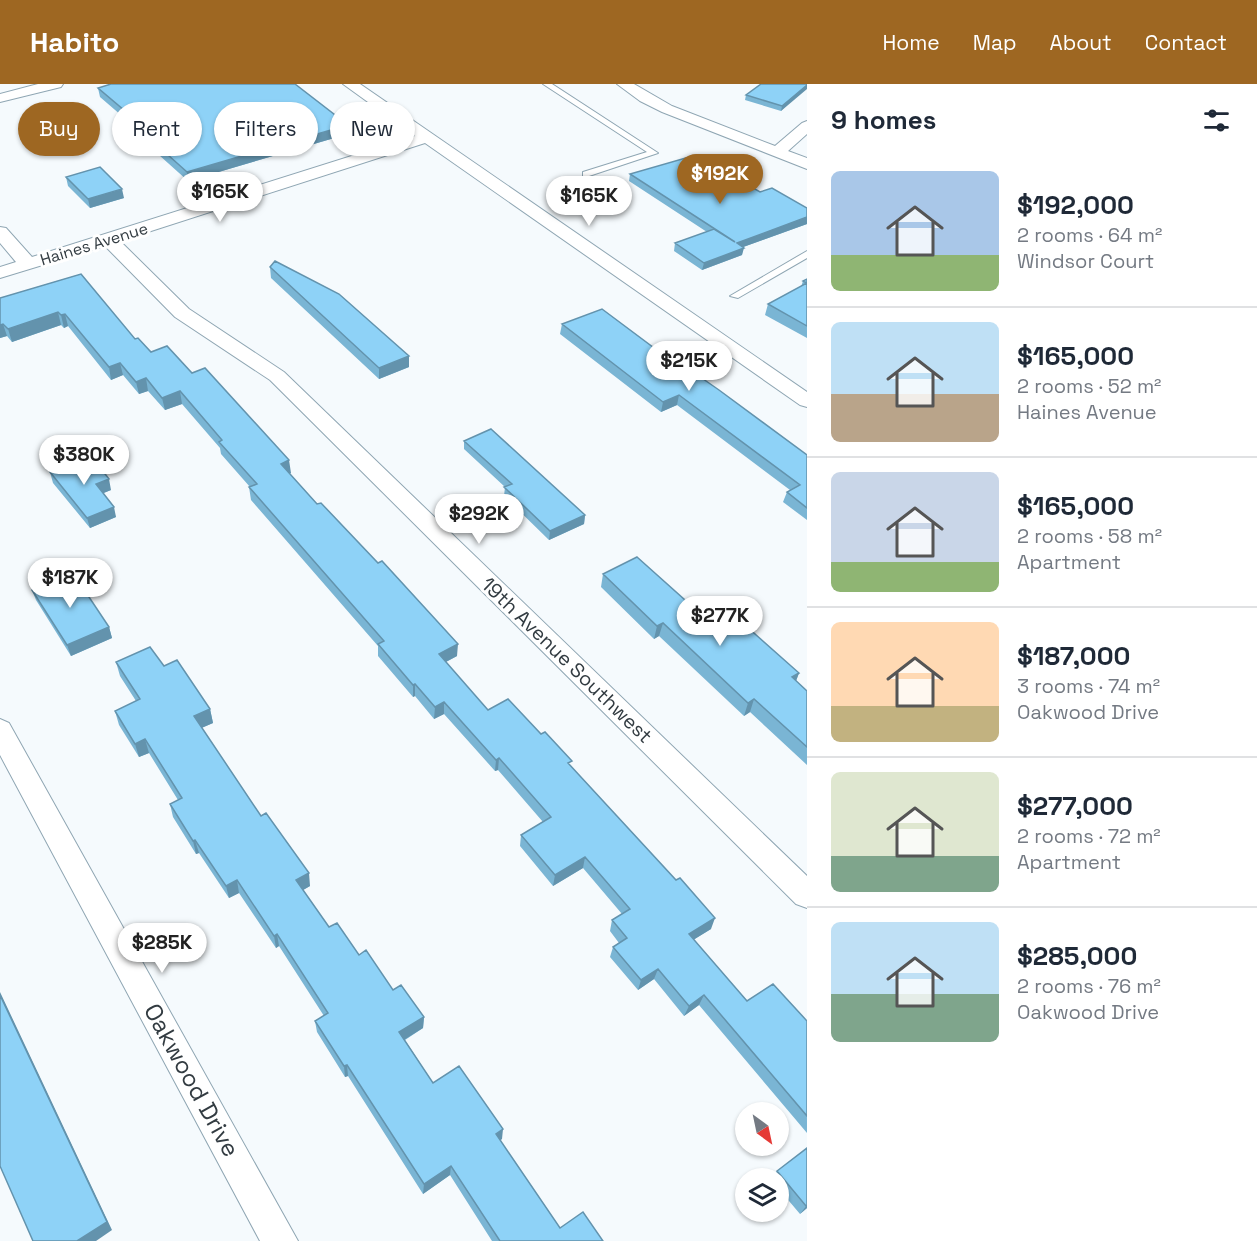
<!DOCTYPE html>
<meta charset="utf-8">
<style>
body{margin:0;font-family:"Space Grotesk",sans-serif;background:#f2f2f3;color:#1f2937;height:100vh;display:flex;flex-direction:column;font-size:22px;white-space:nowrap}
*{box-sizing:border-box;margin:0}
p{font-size:20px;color:#747a83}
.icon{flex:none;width:33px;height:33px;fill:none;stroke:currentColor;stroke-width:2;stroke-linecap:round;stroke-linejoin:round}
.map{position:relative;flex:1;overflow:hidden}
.sheet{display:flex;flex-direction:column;background:#fff;width:450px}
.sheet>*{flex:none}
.guide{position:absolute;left:18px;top:18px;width:570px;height:54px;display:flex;gap:12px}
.needle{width:39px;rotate:147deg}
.buttons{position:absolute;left:735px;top:1018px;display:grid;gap:12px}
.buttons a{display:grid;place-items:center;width:54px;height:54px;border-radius:50%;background:#fff;box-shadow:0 2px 4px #0004;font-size:30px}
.price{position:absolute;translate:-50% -51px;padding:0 14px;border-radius:21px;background:#fff;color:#222;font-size:20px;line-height:39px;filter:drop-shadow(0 2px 3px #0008)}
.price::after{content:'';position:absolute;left:50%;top:36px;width:18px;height:14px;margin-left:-9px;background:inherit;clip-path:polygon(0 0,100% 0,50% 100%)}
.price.current{background:#9e6722;color:#fff}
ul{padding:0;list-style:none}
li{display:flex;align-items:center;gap:18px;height:150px;padding:0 24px}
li+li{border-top:2px solid #e0e1e3}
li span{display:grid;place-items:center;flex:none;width:168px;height:120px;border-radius:9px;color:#555}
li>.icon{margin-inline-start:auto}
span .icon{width:72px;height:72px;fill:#fffc;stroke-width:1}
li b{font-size:26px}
h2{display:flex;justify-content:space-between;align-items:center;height:72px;padding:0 24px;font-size:26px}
.pill{padding:0 21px;border-radius:27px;background:#fff;box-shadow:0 2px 4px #0004;font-size:21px;line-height:54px}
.pill.current{background:#9e6722;color:#fff}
header{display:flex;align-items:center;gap:36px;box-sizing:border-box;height:84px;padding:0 30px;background:#9e6722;color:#fff}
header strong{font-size:28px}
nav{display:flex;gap:33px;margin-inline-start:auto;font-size:21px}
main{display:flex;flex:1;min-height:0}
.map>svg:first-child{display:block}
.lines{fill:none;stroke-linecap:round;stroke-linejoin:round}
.lane-casing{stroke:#8fa6b3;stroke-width:2}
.street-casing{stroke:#8fa6b3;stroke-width:2}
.lane{fill:#fff;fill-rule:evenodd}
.street{fill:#fff;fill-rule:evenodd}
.wall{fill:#7ab5d4}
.shaded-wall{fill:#6393ad}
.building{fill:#8ed2f7;stroke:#6393ad;stroke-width:1.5}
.labels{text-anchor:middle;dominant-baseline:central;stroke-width:6;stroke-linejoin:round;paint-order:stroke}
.far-street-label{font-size:16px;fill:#323b41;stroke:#fff}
.street-label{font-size:20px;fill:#323b41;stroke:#fff}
.near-street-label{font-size:24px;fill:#323b41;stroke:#fff}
</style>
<header>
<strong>Habito</strong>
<nav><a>Home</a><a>Map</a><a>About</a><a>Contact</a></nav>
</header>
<main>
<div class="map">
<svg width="807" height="1157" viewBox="0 0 807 1157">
<rect width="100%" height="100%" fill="#f5fafd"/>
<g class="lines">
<g class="lane-casing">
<path id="lane" d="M543,0H552L658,69L589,92H583V88L647,68Z
M807,167V174L738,214L730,212Z"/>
</g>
<g class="street-casing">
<path id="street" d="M38,0H63L61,3L0,18V10Z
M343,0H360L807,308V323L800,321L425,59L120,157L189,225L284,288L807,792V824L796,820L270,296L175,233L105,162L0,194V183L16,178L0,159V143L6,144L32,173L415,52Z
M617,0H634L672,22L775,62L802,39L807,37V50L788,67L807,74V85L662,28L640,17Z
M0,635L9,639L298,1157H260L0,671Z"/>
</g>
<use href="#lane" class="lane"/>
<use href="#street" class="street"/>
</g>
<path class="wall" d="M807,0L781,27L745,16L746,11Z
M98,4L348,50L188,97L159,71L158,63L100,13Z
M630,90L760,108L807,124V140L743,163L742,171L702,186L674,167L675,159L707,148L629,97Z
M66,93L124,114L90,124L68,102Z
M270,183L409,283L379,295L271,194Z
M81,190L135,255L151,268L192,289L291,389H289L457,572L446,578L488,626L571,682L711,845L693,856L747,917L807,937V1049L699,921L684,932L654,895L638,906L610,873L613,863L619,859L610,847L612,836L622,830L583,784L553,802L520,762L521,751L543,738L498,686L495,687L444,630L434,635L415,612L413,613L378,572V562L251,416L249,403H250L221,370L220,364L182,320L165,326L148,307L139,310L123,291L111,296L68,242L64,244L61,241L12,258L7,252L0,254V214Z
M807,195V254L765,231L768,220L801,203L803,197Z
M562,240L677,281L807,371V436L783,418L787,408L790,406L677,321L661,328L560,250Z
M464,357L585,431L584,440L549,456L504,412L505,403L464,365Z
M50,388L111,406L103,409L116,433L90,444L53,399Z
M603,490L703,532L723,541L799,589L796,597L807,607V681L750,628L744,632L659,552L654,555L601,503Z
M32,506L109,543L112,554L71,572L36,516Z
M116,578L164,582L210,625L213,639L201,644L261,732L310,802L303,806L329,843L359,871L393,906L424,933L423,944L405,956L433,999L502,1055L500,1056L560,1144L603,1157H492L450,1091L423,1110L348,992L345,993L317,948L315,937L324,932L279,862L276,864L239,809L229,814L199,769L196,770L173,733L170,720L178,716L149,669L139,673L119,641L115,627L136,617L120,592Z
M807,1064V1124L800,1130L778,1104V1095H771L777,1087Z"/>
<path class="shaded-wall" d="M807,1V5L781,27L782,22Z
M348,41V50L188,97L187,88Z
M122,105L124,114L90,124L88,115Z
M807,133V140L735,166L737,159Z
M744,164L742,171L702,186L704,179Z
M58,228L61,241L12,258L8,245Z
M65,230L68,242L64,244L61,231Z
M3,240L7,252L0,254V241Z
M409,272V283L379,295V284Z
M120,279L123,291L111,296L109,283Z
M146,294L148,307L139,310L136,298Z
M180,307L182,320L165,326L162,314Z
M679,311L677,321L661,328L663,318Z
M289,376L291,389L282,393L281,380Z
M109,395L111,406L99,411L96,400Z
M114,423L116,433L90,444L87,434Z
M585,431L584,440L549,456L550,447Z
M663,539L659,552L654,555L657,542Z
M109,543L112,554L71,572L67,561Z
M458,560L457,572L438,582L439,570Z
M799,589L794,602L792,593Z
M415,600V612L413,613V601Z
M754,615L750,628L744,632L748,619Z
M444,618V630L434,635L435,623Z
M210,625L213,639L197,646L194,632Z
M145,655L149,669L139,673L135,660Z
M499,674L498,686L495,687L496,676Z
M195,756L199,769L196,770L193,757Z
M585,773L583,784L553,802L555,791Z
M309,789L310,802L298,809L296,796Z
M237,796L239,809L229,814L226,802Z
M715,834L711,845L685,861L689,850Z
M277,850L279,862L276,864L274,852Z
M658,885L654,895L638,906L641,896Z
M0,908L112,1146L96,1157H77L0,911Z
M704,911L699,921L684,932L689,922Z
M424,933L423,944L399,959V948Z
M347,981L348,992L345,993L344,982Z
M503,1045L502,1055L494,1060L496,1050Z
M451,1082L450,1091L423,1110L424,1100Z
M807,1121V1124L800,1130Z"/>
<path class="building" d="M111,0H295L348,41L187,88L158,62L164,60L98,4Z
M761,0H807V1L782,22L746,11Z
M696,71L760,108L772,104L807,124V133L737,159L744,164L704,179L675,159L714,145L735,158L630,90Z
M100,83L122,105L88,115L66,93Z
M275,177L339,210L409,272L379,284L270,183Z
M81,190L135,255L138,254L151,268L167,262L192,289L205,284L289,376L281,380L317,420L321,419L378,479L382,477L458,560L439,570L488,626L508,615L541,650L545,648L572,677L568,679L676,796L680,794L715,834L689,850L747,917L773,900L807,937V1032L704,911L689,922L658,885L641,896L613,863L627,854L612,836L630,825L585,773L555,791L521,751L551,733L499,674L496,676L444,618L435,623L415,600L413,601L378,560L384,557L249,403L257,400L219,358L222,356L180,307L162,314L146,294L136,298L120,279L109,283L65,230L61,231L58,228L8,245L3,240L0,241V214Z
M807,195V242L768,220L807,199L803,197Z
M602,225L677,281L680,279L719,306L807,371V424L787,408L800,401L679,311L663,318L562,240Z
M491,345L585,431L550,447L504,403L512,400L464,357Z
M91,372L109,395L96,400L114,423L87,434L50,388Z
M637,473L703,532L709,529L723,541L737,534L799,589L792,593L807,607V663L754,615L748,619L663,539L657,542L603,490Z
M73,489L109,543L67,561L32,506Z
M150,563L164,582L177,576L210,625L194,632L261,732L266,729L309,789L296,796L329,843L337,839L359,871L366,866L393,906L401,901L424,933L399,948L433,999L459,982L503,1045L496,1050L560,1144L583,1128L603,1157H500L451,1082L424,1100L347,981L344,982L315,937L328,929L277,850L274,852L237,796L226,802L195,756L193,757L170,720L182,714L145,655L135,660L115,627L140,615L116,578Z
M0,911L107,1138L77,1157H33L0,1082Z
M807,1064V1121L806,1122L777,1087Z"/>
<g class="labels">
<g class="far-street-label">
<text transform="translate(94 160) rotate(-17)">Haines Avenue</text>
</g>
<g class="street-label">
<text transform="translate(567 576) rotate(44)">19th Avenue Southwest</text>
</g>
<g class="near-street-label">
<text transform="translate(192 996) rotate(61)">Oakwood Drive</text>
</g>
</g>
</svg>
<div class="buttons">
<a><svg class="needle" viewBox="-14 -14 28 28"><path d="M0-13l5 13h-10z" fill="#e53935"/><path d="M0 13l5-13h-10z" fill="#747a83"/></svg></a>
<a><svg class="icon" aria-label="layers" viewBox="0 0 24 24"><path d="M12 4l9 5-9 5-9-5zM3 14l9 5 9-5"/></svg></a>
</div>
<b class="price current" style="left:720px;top:121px">$192K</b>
<b class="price" style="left:220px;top:139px">$165K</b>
<b class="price" style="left:589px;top:143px">$165K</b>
<b class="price" style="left:689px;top:308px">$215K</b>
<b class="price" style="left:84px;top:402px">$380K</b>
<b class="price" style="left:479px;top:461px">$292K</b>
<b class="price" style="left:70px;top:525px">$187K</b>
<b class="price" style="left:720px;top:563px">$277K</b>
<b class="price" style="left:162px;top:890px">$285K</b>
<div class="guide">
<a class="pill current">Buy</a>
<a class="pill">Rent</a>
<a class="pill">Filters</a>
<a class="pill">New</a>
</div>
</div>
<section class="sheet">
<h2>9 homes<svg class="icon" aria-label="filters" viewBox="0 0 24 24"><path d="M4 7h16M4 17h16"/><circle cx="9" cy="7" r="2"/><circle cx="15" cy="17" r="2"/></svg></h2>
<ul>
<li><span style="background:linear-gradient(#a9c7e8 70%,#8fb573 0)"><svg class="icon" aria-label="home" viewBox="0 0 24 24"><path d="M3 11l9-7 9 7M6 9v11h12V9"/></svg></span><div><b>$192,000</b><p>2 rooms · 64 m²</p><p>Windsor Court</p></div></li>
<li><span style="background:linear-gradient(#bfe0f5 60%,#b9a48a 0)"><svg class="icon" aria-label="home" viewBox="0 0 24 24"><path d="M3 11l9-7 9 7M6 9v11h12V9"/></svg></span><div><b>$165,000</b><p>2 rooms · 52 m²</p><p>Haines Avenue</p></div></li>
<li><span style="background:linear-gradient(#c9d6e8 75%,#8fb573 0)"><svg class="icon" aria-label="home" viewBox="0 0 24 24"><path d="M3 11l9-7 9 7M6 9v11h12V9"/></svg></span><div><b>$165,000</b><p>2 rooms · 58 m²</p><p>Apartment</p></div></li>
<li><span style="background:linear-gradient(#ffd9b3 70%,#c2b280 0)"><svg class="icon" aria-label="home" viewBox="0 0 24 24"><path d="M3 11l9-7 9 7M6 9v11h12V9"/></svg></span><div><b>$187,000</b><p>3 rooms · 74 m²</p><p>Oakwood Drive</p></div></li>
<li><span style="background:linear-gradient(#dfe7d0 70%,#7fa58c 0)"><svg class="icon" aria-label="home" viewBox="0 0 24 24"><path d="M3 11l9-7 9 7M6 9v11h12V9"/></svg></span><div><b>$277,000</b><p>2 rooms · 72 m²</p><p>Apartment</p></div></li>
<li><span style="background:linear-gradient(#bfe0f5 60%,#7fa58c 0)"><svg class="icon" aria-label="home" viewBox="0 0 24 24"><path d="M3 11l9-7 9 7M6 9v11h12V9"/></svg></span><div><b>$285,000</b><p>2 rooms · 76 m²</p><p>Oakwood Drive</p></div></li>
</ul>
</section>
</main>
